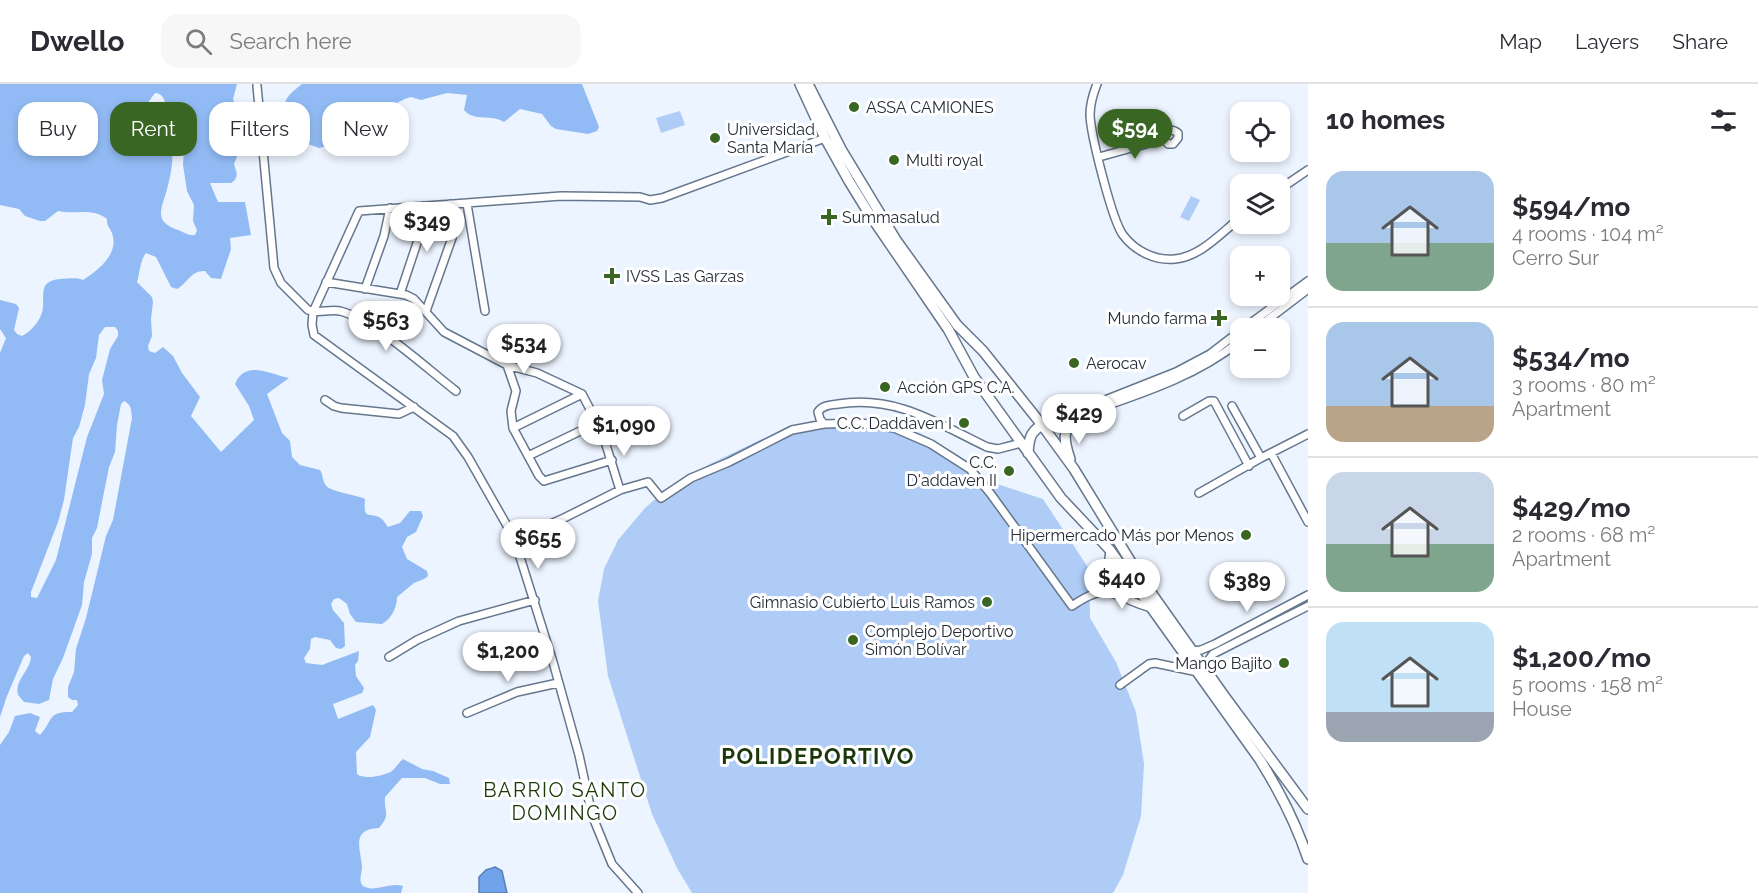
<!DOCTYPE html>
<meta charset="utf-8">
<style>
body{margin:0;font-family:Raleway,sans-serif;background:#f7f7f7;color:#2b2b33;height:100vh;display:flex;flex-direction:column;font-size:22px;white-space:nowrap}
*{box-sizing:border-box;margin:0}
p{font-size:20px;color:#7c7c81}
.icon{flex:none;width:33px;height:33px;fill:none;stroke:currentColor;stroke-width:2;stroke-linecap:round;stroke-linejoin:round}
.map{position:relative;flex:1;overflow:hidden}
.drawer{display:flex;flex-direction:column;background:#fff;width:450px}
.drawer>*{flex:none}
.top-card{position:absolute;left:18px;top:18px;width:570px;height:54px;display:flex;gap:12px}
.buttons{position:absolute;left:1230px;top:18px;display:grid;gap:12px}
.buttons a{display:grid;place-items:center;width:60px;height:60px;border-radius:12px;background:#fff;box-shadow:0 3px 9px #0003;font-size:30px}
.price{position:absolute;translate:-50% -51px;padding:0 14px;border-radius:21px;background:#fff;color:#222;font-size:20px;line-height:39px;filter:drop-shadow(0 2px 3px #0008)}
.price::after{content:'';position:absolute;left:50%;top:36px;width:18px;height:14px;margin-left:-9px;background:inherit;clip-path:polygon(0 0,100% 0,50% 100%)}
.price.selected{background:#3a6624;color:#fff}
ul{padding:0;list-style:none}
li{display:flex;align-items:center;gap:18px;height:150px;padding:0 18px}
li+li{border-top:2px solid #e1e1e2}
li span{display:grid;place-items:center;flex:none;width:168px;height:120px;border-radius:18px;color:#555}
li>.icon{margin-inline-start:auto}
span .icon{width:72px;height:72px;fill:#fffc;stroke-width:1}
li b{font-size:26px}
h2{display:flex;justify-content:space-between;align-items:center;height:72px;padding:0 18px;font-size:26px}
.tag{padding:0 21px;border-radius:18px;background:#fff;box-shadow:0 3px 9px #0003;font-size:21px;line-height:54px}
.tag.selected{background:#3a6624;color:#fff}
header{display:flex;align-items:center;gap:36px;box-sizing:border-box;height:84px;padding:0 30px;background:#fff;border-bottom:2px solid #e1e1e2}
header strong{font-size:28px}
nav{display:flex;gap:33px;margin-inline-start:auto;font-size:21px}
.search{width:420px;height:54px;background:#f7f7f7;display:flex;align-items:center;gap:15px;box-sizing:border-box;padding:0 21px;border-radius:18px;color:#7c7c81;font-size:22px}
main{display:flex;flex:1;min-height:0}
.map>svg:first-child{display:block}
.green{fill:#afccf6}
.forest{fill:#92bbf5;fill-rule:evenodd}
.water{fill:#71a3ea;stroke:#5a7fb4;stroke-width:1.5}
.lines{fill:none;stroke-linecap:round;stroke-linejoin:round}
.street-casing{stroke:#65768d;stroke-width:10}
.secondary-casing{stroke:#65768d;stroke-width:12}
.street{stroke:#fff;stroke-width:7}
.secondary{stroke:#fff;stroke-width:9}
.poi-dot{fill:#3a6624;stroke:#fff;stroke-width:2}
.labels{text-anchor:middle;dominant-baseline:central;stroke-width:6;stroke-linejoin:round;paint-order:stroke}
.poi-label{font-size:16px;fill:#252c36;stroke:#fff;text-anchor:start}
.quarter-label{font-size:20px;letter-spacing:1.5px;fill:#1a380a;stroke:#fff}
.district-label{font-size:22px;font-weight:bold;letter-spacing:1.5px;fill:#1a380a;stroke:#fff}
</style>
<header>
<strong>Dwello</strong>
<div class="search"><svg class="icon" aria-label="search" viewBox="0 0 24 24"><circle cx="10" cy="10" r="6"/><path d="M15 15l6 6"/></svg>Search here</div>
<nav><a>Map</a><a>Layers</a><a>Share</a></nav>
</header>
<main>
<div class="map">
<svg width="1308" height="809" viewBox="0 0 1308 809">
<rect width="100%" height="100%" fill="#ecf4ff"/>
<path class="green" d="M680,27L685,41L661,49L656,34Z
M1191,112L1200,116L1189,137L1180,133Z
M859,334L900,340L930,354L971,379L988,397L1043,415L1089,485L1090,534L1116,578L1136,628L1144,680L1141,732L1123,791L1113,809H692L677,784L652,730L608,592L598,517L604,485L618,456L645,424L668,404L712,379L787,343L827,336Z"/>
<path class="forest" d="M0,0H237L233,15L237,26L236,53L238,70L234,80L237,90L235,96L231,99H210L218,118H245L251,151L230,154L231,165L221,195L211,194L205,187C191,186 188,199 177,205L171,203L156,173L146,169C140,176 140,189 137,198L152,213L153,218L151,235L152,252L148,262L149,267L155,269L163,263L173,272L182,289L200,313L191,332L221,368L254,336L249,322L235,300C245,275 270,290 289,294L267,310L282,349L290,357L292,373L300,381L320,386C323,390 322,395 325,400C328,408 355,410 365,415C363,439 370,426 382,435C384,437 386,441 388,443L400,439L410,427H421L423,432L416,448L407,453L402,463L407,475L427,487L428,492L424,495L414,499L397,513C397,524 391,535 382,540L356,538L350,530L347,520L339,514L334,515L331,520L333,526L344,539L345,562L341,565L336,564L330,556L315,553L311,555L310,565L304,574L306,579L322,581L359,567L358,577L355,581L356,592L364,604L362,609L333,620L338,635L373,621L376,626L370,653L356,668L357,690C364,696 384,692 392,687C396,684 398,679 403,675L422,685L433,687L449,694L450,700H440L425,694H402L385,713C384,729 391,730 379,744C350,745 361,766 362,783C362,789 358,797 363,802C374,809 390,798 403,802L401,809H0V661L9,648L15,632L30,629L40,633L35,647L40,651C54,636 46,628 72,628L78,621L77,616H72L68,613V603L74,588L76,565L86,534L106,452L113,436L132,334C131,326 132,321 124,317L121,320L117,341L115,368L109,383L97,444L92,454V470L84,498L82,521L63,574L53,595L49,616L39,620L24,618L18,611C14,596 30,587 31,573L28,569L24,572L7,612L0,633V269L6,254L0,245V216L16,220L19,224L14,246L17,250L22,252C32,247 43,234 43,222C44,207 40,197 60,195C69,195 75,193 83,196C97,187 117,172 113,153C112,145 106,143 107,135C93,123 74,131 58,127L45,137H40L25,132L19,125L0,121ZM155,9C168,10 164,25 171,34L184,36L187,40L189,52L184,61L183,81L187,107L194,121L193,137L197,146L195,151C188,152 184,148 178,146C155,138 160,128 166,109C169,98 175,75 171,64L147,51L131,50L126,47L123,32L126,28H147L149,17ZM105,243H115L118,247V252L110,265L102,296L104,310L87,353L56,476L37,514L31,513V508L58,438L64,416L73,354L79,343L85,321L89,290L96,274L99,251Z
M302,0H582L599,43L597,47L588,50L556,45L551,42L542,30L520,25L504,38C493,30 474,38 464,26L467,11L447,9L421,16L411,13L405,15L386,24L377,36L375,53L366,59L330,61L319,64L305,59L293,37L285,30C282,14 291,9 302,0Z"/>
<path class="water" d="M495,783L502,787L507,809H479V793L486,786Z"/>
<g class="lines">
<g class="street-casing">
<path id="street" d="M1097,0C1093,10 1090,21 1090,31C1091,52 1112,136 1123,151C1135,167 1155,177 1175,175C1200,173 1221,149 1240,134
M257,2L274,184L281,199L308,226C317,230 329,225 340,227C375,236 426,284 456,307
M1099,73L1164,55C1165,46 1171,44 1178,49V54L1173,60H1168L1164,55
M1280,105L1308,86
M467,120L485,227
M326,198L406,211L414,215L444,248L507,281L516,307L511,327L513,344
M365,205L384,152L390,124
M400,210L417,159L423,122
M426,227L452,154L450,120
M1244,244L1308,197
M1257,244L1308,205
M507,281L537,289L582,310L602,348L620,406L564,434L514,456
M582,310L513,344L539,392L544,397L612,376
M325,316L334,322L341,324L399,330L414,323
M1232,322L1261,374
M1077,332C1133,312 1193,295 1240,257
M1183,332L1209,317H1214L1249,382
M1042,341L1176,288L1210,270L1240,247
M1021,359L998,365L987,363C937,339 896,311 838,320C831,321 822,321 818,328L820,335L824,340L861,339L894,344L931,360L970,385L990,409L1072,522C1112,494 1114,515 1152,524
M1271,369L1308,438
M528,372L597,339
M620,406L648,398L661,414L691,394L729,378L792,346L824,340
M1199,409L1261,374L1308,350
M1093,509C1107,499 1108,483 1110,466
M1193,567L1201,566L1215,560L1308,511
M389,573L417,556L459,537L535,516
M1206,585L1207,578L1213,570L1308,522
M1120,601L1149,580L1155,579L1198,588
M467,629L517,608L558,599
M638,809L612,780L592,731L579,671L553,578L514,454L468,373L453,352L314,251L312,241L313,228L359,127L561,112L640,113L650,116L662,114L825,54"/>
</g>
<g class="secondary-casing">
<path id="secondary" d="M800,0L825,54L849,97L868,128L948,245L974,293L1061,414L1110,466L1260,676C1280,708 1296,739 1308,775
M808,0L841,65L896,156L957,241L983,267L1042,341L1074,385L1140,493L1225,613L1308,725
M1028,369C1029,355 1030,348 1042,341
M1070,375C1064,357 1061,345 1077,332"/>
</g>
<use href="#street" class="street"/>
<use href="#secondary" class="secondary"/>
</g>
<g class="poi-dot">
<circle cx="854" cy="23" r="6"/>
<circle cx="715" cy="54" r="6"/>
<circle cx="894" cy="76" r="6"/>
<path d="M826 124h6v6h6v6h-6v6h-6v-6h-6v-6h6z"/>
<path d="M609 183h6v6h6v6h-6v6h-6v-6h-6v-6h6z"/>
<path d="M1216 225h6v6h6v6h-6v6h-6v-6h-6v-6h6z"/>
<circle cx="1074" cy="279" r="6"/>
<circle cx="885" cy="303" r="6"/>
<circle cx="964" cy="339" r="6"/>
<circle cx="1009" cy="387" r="6"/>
<circle cx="1246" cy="451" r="6"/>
<circle cx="987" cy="518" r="6"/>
<circle cx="853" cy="556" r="6"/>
<circle cx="1284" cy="579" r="6"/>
</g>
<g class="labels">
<g class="poi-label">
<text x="866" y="23">ASSA CAMIONES</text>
<text x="727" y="45">Universidad<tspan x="727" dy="18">Santa María</tspan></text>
<text x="906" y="76">Multi royal</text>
<text x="842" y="133">Summasalud</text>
<text x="626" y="192">IVSS Las Garzas</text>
<text x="1207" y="234" text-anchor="end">Mundo farma</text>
<text x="1086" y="279">Aerocav</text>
<text x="897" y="303">Acción GPS C.A.</text>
<text x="952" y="339" text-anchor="end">C.C. Daddaven I</text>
<text x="997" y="378" text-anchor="end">C.C.<tspan x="997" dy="18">D'addaven II</tspan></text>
<text x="1234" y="451" text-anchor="end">Hipermercado Más por Menos</text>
<text x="975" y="518" text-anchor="end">Gimnasio Cubierto Luis Ramos</text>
<text x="865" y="547">Complejo Deportivo<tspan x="865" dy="18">Simón Bolívar</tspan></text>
<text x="1272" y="579" text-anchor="end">Mango Bajito</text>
</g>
<g class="quarter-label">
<text x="565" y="706">BARRIO SANTO<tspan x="565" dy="23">DOMINGO</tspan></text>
</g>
<g class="district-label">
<text x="818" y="672">POLIDEPORTIVO</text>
</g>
</g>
</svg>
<div class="buttons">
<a><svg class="icon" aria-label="locate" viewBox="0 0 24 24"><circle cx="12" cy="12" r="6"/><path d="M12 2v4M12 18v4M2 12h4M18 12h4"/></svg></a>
<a><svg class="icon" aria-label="layers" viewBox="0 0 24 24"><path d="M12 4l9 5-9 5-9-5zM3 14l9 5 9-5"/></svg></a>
<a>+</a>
<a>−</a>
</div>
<b class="price selected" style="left:1135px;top:76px">$594</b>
<b class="price" style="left:427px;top:169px">$349</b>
<b class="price" style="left:386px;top:268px">$563</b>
<b class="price" style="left:524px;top:291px">$534</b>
<b class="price" style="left:1079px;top:361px">$429</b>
<b class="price" style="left:624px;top:373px">$1,090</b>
<b class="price" style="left:538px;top:486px">$655</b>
<b class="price" style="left:1122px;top:526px">$440</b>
<b class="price" style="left:1247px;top:529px">$389</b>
<b class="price" style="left:508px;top:599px">$1,200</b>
<div class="top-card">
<a class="tag">Buy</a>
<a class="tag selected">Rent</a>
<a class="tag">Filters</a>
<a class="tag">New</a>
</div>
</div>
<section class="drawer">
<h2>10 homes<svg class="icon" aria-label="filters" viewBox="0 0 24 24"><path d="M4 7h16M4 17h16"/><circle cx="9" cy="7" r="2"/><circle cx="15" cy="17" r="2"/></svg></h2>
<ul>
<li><span style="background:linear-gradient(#a9c7e8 60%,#7fa58c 0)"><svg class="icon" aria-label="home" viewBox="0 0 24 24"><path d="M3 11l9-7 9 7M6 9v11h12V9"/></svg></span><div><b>$594/mo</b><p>4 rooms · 104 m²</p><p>Cerro Sur</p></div></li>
<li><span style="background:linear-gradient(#a9c7e8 70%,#b9a48a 0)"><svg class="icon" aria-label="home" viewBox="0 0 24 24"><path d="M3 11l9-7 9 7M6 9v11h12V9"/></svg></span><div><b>$534/mo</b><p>3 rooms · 80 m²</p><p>Apartment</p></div></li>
<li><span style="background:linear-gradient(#c9d6e8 60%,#7fa58c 0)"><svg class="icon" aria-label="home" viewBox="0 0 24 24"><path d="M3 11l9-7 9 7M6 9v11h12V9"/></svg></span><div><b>$429/mo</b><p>2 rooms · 68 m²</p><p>Apartment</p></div></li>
<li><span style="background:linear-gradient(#bfe0f5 75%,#9aa5b1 0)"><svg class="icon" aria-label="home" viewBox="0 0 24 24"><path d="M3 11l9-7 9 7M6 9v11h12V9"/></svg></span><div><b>$1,200/mo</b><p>5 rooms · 158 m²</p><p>House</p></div></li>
</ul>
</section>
</main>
